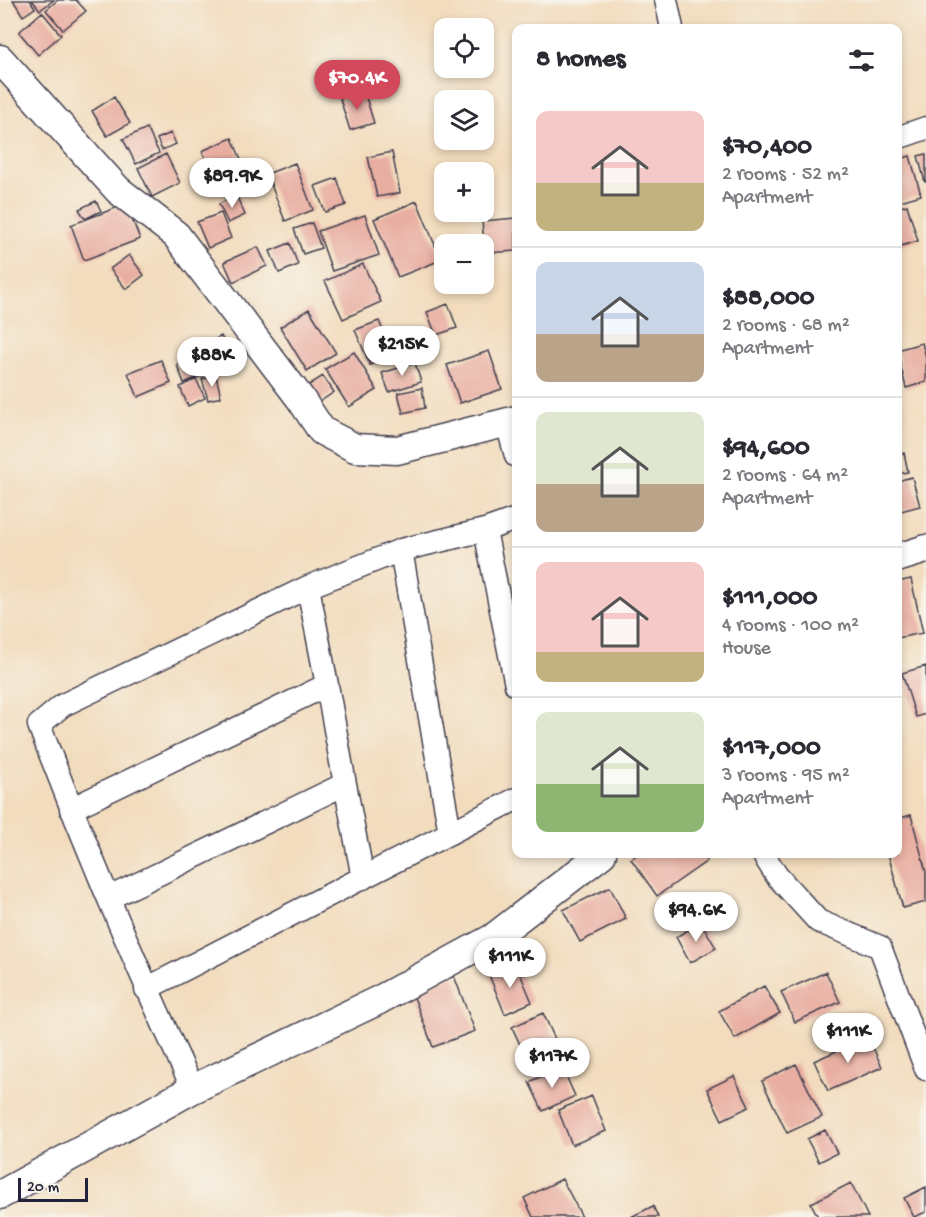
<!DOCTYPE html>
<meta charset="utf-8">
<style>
body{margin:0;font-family:"Gochi Hand",sans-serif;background:#f2f2f3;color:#2b2b33;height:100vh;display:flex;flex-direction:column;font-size:22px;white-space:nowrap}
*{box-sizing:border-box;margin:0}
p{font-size:20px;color:#7c7c81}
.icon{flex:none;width:33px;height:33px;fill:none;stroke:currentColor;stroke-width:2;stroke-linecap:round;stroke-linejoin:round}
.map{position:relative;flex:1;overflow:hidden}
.details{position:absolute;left:512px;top:24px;width:390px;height:834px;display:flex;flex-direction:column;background:#fff;border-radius:12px;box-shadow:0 3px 9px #0003}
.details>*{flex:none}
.buttons{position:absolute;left:434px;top:18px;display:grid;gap:12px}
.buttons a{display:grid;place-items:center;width:60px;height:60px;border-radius:12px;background:#fff;box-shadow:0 3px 9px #0003;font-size:30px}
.scale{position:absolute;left:18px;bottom:15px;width:70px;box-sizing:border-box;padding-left:6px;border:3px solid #22223b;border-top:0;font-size:16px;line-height:21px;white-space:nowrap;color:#22223b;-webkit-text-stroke:4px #f7f3e8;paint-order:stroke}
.price{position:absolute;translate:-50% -51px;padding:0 14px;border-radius:21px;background:#fff;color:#222;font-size:20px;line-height:39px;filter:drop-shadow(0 2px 3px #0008)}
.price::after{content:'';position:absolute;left:50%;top:36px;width:18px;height:14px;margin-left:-9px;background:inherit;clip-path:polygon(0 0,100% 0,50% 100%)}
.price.on{background:#d1495b;color:#fff}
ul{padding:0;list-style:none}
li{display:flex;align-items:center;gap:18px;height:150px;padding:0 24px}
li+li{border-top:2px solid #e1e1e2}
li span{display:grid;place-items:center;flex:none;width:168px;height:120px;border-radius:12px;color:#555}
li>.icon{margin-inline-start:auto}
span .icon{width:72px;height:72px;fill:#fffc;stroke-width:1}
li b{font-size:26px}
h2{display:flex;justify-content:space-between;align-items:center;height:72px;padding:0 24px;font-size:26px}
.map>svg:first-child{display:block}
.building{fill:#e9aea2}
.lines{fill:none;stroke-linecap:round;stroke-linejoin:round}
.minor-casing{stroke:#413e4e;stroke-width:25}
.tertiary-casing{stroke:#413e4e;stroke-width:31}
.minor{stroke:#fff;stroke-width:22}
.tertiary{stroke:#fff;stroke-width:28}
</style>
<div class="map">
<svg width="926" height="1217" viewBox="0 0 926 1217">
<rect width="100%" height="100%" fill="#f7f3e8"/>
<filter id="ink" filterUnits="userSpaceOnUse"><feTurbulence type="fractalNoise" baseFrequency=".0167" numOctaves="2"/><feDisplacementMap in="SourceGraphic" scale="12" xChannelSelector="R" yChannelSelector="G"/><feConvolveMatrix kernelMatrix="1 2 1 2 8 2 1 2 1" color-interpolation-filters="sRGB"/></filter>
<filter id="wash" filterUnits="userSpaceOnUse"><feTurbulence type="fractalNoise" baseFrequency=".008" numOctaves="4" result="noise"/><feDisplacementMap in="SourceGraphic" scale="24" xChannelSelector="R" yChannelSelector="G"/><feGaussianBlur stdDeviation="1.35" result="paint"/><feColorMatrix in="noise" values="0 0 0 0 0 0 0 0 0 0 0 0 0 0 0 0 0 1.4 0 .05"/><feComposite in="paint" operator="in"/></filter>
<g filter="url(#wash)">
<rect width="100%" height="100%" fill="#f2dcbd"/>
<g id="blocks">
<path class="building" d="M13,0H30L35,8L23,16Z
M32,0H54L40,10Z
M58,0H76L86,11L63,30L46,10Z
M42,12L61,35L38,55L19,32Z
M364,91L374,123L350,130L340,99Z
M114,97L130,123L107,136L92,111Z
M147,128L159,153L136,164L123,139Z
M171,133L176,144L162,150L157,139Z
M232,138L243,164L213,176L202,151Z
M392,152L400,193L377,197L368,157Z
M166,154L180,183L152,197L138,168Z
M926,154V182H925L918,156Z
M910,156L921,195L897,202V160Z
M295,163L313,210L285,221L267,174Z
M337,178L346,205L325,212L315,186Z
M236,195L245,215L228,223L219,204Z
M96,201L101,211L85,219L79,209Z
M417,201L441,260L398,277L374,219Z
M126,204L140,239L84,260L71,225Z
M907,205L918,241L901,246L897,234V208Z
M221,213L231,238L208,248L197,222Z
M365,215L379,255L332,271L318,231Z
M516,218V251L485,253L482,221Z
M312,223L321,248L303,254L294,229Z
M290,243L298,265L279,273L270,251Z
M258,247L267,266L233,282L224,262Z
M129,255L144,275L126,289L110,269Z
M363,264L381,302L343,319L325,281Z
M448,304L457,328L436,335L427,312Z
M309,309L336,353L307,371L280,327Z
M379,321L393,355L370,365L355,330Z
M221,336L235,362L218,371L204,346Z
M922,343L926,357V382L906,388L897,350Z
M489,351L502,389L460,403L447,365Z
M354,352L377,390L349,407L325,369Z
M198,355L206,374L184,383L177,365Z
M161,360L171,383L138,397L128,373Z
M415,363L421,382L389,392L382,373Z
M216,376L221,397L208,400L202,379Z
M323,376L334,392L315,405L304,388Z
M196,379L205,398L188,406L180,387Z
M422,388L425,408L403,413L398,393Z
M904,453L908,472L897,474V454Z
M912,477L920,506L897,512V481Z
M911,579L923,633L897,638V582Z
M926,666V714L916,717L902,673Z
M911,815L926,872V902L903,908L888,854H897V819Z
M638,854H701L707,861L657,896L631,859Z
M610,887L626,919L580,942L563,910Z
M701,922L716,948L690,963L676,937Z
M516,964L532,1002L505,1014L489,975Z
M826,972L840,1002L795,1022L781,992Z
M454,976L475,1031L433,1047L412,992Z
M764,986L780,1013L735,1039L719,1011Z
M543,1013L560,1050L529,1064L512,1027Z
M868,1037L882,1067L828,1091L814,1061Z
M796,1064L822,1117L787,1133L762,1081Z
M562,1067L575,1096L543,1111L529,1082Z
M734,1076L749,1107L722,1120L707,1089Z
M592,1096L606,1131L572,1145L558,1110Z
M825,1130L837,1153L819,1162L807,1139Z
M562,1179L582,1217H533L524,1198Z
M851,1183L868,1217H818L811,1203Z
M926,1187V1212L914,1217L904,1198Z
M653,1206L658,1217H631Z"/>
</g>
</g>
<g filter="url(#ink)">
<use href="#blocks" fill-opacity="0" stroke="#413e4e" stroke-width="1.5"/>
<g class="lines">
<g class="minor-casing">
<path id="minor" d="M666,0L672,28
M897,138L926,128
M507,423L516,456
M485,530L516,685
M401,550L450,833
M345,784L363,878
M71,809L327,685L308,587
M763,854L777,876L818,921L880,947L926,1069
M109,898L345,784L327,685
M146,989L516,799
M193,1089C137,969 86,848 39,725L63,705L308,587L401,550L485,530L516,519"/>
</g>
<g class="tertiary-casing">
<path id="tertiary" d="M0,59L118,190L176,235L300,398L322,431L355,448L397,450L516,420
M897,558L926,549
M0,1195L193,1089L379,1000L493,938L602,854"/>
</g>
<use href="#minor" class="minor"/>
<use href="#tertiary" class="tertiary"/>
</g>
</g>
</svg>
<div class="buttons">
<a><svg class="icon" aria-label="locate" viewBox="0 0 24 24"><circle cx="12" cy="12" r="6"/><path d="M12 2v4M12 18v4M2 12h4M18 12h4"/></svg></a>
<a><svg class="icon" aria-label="layers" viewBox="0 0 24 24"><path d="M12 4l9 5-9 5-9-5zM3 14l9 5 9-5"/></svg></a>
<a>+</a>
<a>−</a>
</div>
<div class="scale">20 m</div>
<b class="price on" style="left:357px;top:111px">$70.4K</b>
<b class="price" style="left:232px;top:209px">$89.9K</b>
<b class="price" style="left:402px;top:377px">$215K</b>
<b class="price" style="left:212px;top:388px">$88K</b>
<b class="price" style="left:696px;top:943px">$94.6K</b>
<b class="price" style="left:510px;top:989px">$111K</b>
<b class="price" style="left:848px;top:1064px">$111K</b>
<b class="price" style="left:552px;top:1089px">$117K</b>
<section class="details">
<h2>8 homes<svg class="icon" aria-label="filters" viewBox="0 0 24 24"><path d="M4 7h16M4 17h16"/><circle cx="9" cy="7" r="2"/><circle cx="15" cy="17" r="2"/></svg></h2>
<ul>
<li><span style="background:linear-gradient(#f6c9c9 60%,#c2b280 0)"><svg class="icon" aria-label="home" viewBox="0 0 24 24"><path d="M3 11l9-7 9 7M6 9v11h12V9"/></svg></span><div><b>$70,400</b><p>2 rooms · 52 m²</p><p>Apartment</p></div></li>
<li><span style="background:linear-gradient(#c9d6e8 60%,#b9a48a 0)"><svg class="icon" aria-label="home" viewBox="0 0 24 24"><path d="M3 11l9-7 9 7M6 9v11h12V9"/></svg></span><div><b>$88,000</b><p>2 rooms · 68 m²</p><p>Apartment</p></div></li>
<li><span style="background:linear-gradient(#dfe7d0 60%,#b9a48a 0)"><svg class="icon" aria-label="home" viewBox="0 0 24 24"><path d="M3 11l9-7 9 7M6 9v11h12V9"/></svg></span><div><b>$94,600</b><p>2 rooms · 64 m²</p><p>Apartment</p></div></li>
<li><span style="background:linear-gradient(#f6c9c9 75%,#c2b280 0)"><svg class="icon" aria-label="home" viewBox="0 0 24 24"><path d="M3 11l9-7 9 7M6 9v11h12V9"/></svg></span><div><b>$111,000</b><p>4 rooms · 100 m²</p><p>House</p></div></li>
<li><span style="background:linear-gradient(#dfe7d0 60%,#8fb573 0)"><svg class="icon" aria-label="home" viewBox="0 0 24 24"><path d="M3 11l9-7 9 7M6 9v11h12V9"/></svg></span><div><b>$117,000</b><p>3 rooms · 95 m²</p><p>Apartment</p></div></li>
</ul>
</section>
</div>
